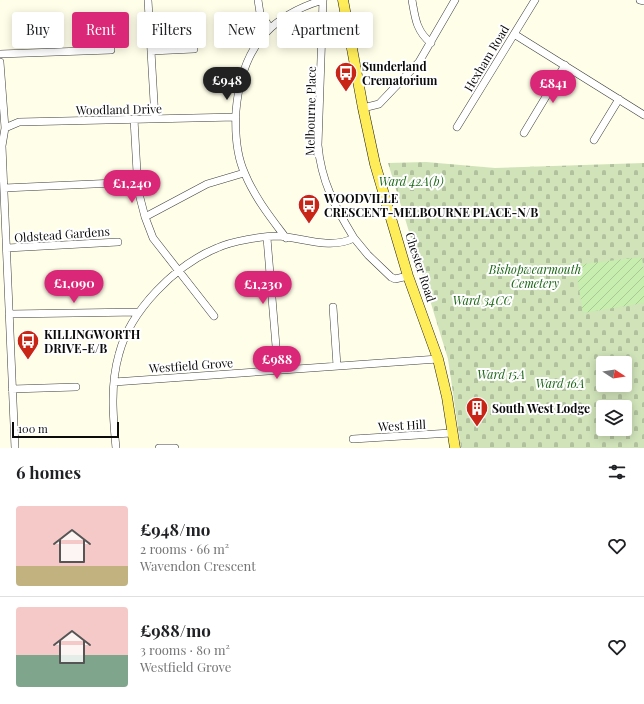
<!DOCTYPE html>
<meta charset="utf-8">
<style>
body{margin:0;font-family:"Playfair Display",serif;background:#f6f6f6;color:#202124;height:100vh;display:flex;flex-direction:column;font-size:15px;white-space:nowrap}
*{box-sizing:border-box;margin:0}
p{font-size:13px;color:#757577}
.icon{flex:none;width:22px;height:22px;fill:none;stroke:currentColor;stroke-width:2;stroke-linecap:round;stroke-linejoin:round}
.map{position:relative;height:448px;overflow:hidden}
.drawer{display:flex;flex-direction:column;background:#fff;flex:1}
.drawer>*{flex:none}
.guide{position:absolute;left:12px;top:12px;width:400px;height:36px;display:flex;gap:8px}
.needle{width:26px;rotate:102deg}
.buttons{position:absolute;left:596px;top:356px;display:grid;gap:8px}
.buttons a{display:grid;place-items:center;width:36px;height:36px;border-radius:4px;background:#fff;box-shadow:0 2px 10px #0003;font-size:20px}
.scale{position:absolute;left:12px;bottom:10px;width:107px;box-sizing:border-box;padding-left:4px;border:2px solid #0b0b0b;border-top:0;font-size:11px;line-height:14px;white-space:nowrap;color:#0b0b0b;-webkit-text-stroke:3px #fff;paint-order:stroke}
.price{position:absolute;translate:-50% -34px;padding:0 9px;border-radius:14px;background:#db2777;color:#fff;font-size:13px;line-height:26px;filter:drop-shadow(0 1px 2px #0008)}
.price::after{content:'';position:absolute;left:50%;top:24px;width:12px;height:9px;margin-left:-6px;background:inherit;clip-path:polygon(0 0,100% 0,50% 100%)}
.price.current{background:#222;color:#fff}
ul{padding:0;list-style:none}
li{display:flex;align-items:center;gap:12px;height:100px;padding:0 16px}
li+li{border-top:1px solid #e0e0e0}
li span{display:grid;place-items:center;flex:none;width:112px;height:80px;border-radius:4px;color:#555}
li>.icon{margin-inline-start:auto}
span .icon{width:48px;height:48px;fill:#fffc;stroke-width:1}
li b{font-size:17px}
h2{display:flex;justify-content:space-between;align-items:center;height:48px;padding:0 16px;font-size:17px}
.tag{padding:0 14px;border-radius:4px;background:#fff;box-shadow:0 2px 10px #0003;font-size:14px;line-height:36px}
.tag.current{background:#db2777;color:#fff}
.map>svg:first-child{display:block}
.cemetery{fill:url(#cemetery-stones);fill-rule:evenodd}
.garden{fill:url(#garden-furrows)}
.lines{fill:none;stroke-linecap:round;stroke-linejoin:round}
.street-casing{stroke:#3e3e3e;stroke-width:8}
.primary-casing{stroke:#1c1c1c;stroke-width:11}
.street{stroke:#fff;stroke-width:7}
.primary{stroke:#ffec59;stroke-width:10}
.labels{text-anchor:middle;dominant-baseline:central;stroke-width:4;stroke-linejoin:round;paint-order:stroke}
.street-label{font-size:12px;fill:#0b0b0b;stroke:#fff}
.poi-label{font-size:12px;font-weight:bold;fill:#0b0b0b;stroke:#fff;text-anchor:start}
.park-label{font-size:12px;font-style:italic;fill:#1c6816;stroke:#fff}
</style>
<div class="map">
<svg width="644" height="448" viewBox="0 0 644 448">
<defs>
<pattern id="cemetery-stones" width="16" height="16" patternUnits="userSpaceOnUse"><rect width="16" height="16" fill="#d0e3b9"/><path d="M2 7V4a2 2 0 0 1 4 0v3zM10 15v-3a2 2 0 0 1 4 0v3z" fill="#b1c19e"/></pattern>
<pattern id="garden-furrows" width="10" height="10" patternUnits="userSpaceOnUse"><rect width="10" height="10" fill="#c7edaf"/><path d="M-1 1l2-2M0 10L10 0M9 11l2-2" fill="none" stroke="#aaca95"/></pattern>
</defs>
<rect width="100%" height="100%" fill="#fffee9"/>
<path class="cemetery" d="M426,162L495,168L644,163V448H461L448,359L388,163ZM603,363H625V385H603ZM603,407H625V429H603Z"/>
<path class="garden" d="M642,257L644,272V303L583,313L575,265Z"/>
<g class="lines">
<g class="street-casing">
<path id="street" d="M148,0L155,119
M258,0L260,13L270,28
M323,0L318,145C321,181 335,207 354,238
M412,0C415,17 416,31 431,43
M640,0L644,1
M514,34L644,115
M151,51L194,49
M0,54L111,50
M0,62L5,128L2,146L15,448
M363,108L379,104L419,62L455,0
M134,119L138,190L145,217L153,238L214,316
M457,127L535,0
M5,128L19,122L236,117
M524,133L565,65
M594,140L619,99
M4,188L138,182
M145,217L207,184L244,173
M267,238L278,370
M286,238C271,218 255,198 245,174C236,155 235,131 236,111C241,52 266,17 323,0
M7,248L118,242
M333,307L337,366
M9,314L139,312
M114,382L438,359
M12,389L76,387
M353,439L451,433
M116,448C113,417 110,385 119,354C130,311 175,265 217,248C232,241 263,236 279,236C304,238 330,250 354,238L368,255L391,277L395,279L408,276
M159,448H175"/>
</g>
<g class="primary-casing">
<path id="primary" d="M343,0L363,108L375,164L408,276L438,359L447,397L455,448"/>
</g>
<use href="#street" class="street"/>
<use href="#primary" class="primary"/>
</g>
<defs>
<g id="bus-pin" transform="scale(1.15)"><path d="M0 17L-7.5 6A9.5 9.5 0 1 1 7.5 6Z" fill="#c82516" stroke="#fff"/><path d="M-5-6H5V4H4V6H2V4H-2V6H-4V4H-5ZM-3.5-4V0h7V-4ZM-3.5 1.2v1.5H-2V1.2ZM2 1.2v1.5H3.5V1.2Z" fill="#fff"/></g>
<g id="building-pin" transform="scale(1.15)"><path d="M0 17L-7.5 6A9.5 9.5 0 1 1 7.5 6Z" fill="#c82516" stroke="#fff"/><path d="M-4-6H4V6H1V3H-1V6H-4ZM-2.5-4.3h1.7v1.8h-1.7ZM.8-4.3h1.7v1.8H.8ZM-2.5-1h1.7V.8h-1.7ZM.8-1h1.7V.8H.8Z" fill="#fff"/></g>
</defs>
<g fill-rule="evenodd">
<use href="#bus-pin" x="346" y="73"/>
<use href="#bus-pin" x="309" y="205"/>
<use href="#bus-pin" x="28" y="341"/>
<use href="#building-pin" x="477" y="408"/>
</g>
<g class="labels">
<g class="street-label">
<text transform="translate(486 58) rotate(-59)">Hexham Road</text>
<text transform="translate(119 109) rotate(-1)">Woodland Drive</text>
<text transform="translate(310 111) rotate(-89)">Melbourne Place</text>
<text transform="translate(62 234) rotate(-4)">Oldstead Gardens</text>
<text transform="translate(421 267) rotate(72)">Chester Road</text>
<text transform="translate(191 365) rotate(-4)">Westfield Grove</text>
<text transform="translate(402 425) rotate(-3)">West Hill</text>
</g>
<g class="poi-label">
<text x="362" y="66">Sunderland<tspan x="362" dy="14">Crematorium</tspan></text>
<text x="324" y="198">WOODVILLE<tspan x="324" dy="14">CRESCENT-MELBOURNE PLACE-N/B</tspan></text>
<text x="44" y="334">KILLINGWORTH<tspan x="44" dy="14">DRIVE-E/B</tspan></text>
<text x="492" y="408">South West Lodge</text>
</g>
<g class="park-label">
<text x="411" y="181">Ward 42A(b)</text>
<text x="535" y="269">Bishopwearmouth<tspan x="535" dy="14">Cemetery</tspan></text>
<text x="482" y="300">Ward 34CC</text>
<text x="501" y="374">Ward 15A</text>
<text x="560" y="383">Ward 16A</text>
</g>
</g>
</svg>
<div class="buttons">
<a><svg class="needle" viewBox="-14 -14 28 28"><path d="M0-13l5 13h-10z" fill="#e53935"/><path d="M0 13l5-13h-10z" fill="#757577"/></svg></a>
<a><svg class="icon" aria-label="layers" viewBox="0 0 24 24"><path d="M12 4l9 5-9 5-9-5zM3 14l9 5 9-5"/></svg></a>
</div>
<div class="scale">100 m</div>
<b class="price current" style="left:227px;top:101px">£948</b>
<b class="price" style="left:553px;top:104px">£841</b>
<b class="price" style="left:132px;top:204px">£1,240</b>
<b class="price" style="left:74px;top:304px">£1,090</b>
<b class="price" style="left:263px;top:305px">£1,230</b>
<b class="price" style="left:277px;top:380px">£988</b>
<div class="guide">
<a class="tag">Buy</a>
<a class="tag current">Rent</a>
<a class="tag">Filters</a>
<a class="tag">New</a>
<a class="tag">Apartment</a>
</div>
</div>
<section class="drawer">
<h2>6 homes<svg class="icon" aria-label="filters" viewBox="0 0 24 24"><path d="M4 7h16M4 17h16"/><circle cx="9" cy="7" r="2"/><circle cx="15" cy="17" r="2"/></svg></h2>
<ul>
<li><span style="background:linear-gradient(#f6c9c9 75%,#c2b280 0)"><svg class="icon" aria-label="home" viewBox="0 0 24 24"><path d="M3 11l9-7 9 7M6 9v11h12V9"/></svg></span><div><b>£948/mo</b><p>2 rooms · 66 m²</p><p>Wavendon Crescent</p></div><svg class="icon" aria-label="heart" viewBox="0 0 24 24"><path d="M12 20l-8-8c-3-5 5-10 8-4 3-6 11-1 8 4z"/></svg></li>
<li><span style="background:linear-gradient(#f6c9c9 60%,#7fa58c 0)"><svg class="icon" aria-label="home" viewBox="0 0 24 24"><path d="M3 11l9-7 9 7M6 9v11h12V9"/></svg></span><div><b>£988/mo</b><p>3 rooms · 80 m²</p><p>Westfield Grove</p></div><svg class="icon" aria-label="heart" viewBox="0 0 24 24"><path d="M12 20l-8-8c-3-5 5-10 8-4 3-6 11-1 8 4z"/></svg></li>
</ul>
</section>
